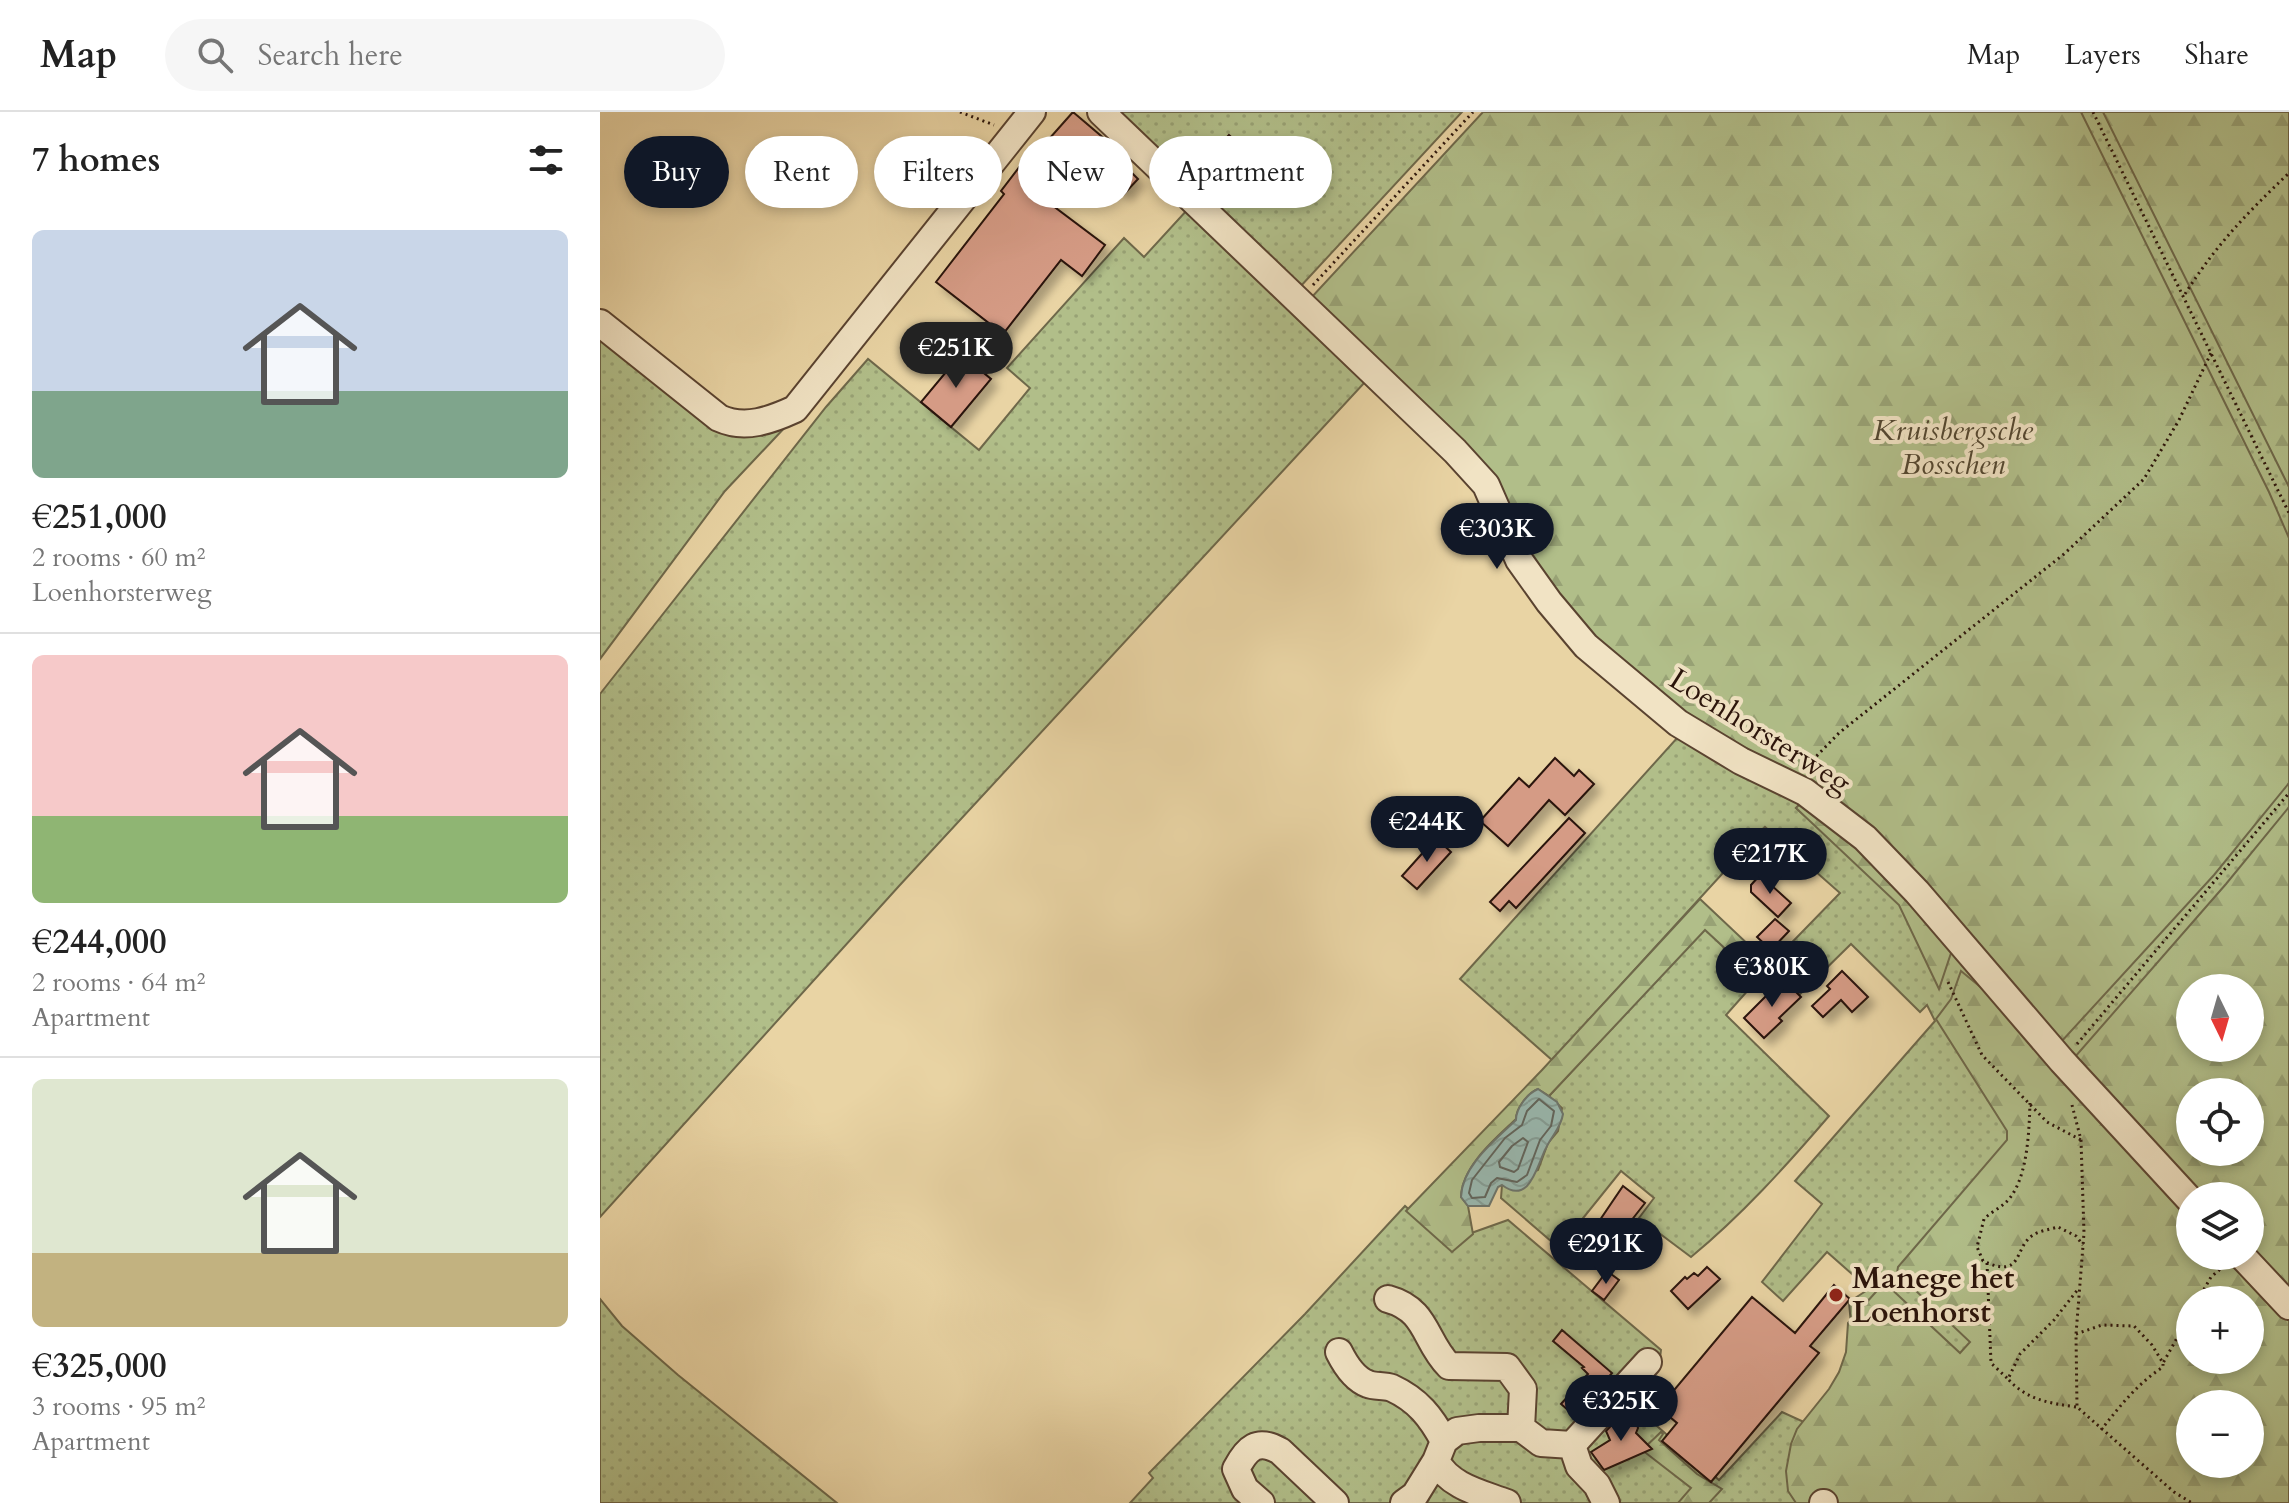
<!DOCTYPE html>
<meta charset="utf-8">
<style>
body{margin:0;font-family:Cardo,serif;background:#f6f6f6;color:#222;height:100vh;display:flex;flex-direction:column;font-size:30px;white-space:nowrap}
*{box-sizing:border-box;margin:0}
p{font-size:26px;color:#767676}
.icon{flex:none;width:44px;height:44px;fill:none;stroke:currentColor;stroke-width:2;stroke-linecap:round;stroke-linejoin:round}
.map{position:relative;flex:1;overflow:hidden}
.sheet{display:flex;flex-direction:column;background:#fff;width:600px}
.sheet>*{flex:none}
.hud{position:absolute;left:24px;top:24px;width:760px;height:72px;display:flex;gap:16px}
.needle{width:52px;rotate:175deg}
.fabs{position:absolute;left:1576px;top:862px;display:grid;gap:16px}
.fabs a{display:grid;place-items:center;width:88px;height:88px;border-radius:50%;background:#fff;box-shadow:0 4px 12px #0003;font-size:40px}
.price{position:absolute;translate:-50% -68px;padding:0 18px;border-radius:28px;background:#111827;color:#fff;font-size:26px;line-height:52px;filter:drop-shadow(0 2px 4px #0008)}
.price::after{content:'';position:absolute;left:50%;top:48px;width:24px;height:18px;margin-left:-12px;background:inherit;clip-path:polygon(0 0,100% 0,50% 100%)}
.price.current{background:#222;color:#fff}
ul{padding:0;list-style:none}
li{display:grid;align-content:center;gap:16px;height:424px;padding:0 32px}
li+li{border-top:2px solid #e0e0e0}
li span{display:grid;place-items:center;height:248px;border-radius:12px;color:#555}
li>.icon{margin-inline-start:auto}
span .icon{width:144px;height:144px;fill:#fffc;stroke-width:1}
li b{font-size:34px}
h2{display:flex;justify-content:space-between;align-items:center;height:96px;padding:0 32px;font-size:34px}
.pill{padding:0 28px;border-radius:36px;background:#fff;box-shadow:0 4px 12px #0003;font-size:28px;line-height:72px}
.pill.current{background:#111827;color:#fff}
header{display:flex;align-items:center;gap:48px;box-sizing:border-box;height:112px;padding:0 40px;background:#fff;border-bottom:2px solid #e0e0e0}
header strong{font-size:38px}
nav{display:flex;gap:44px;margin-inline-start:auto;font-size:28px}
.search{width:560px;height:72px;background:#f6f6f6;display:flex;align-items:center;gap:20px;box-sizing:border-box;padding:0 28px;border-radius:44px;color:#767676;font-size:30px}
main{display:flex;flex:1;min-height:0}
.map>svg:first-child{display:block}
.grass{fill:url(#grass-dots);stroke:#6e684a;stroke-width:2;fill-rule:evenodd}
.forest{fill:url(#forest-firs);stroke:#6e684a;stroke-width:2;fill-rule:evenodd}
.water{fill:url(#water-waves);stroke:#6d756c;stroke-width:2}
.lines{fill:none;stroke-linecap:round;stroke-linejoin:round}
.shore{stroke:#62655c;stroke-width:2}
.building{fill:#d59b85;stroke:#2a130a;stroke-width:2;filter:url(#shadow)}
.minor-casing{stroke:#5a4330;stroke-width:30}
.path{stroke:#2a130a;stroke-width:3;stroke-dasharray:2 4;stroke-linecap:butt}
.minor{stroke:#f1e3c4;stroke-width:26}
.poi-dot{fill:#8f2418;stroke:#f1e3c4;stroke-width:3}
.labels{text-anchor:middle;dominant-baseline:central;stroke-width:8;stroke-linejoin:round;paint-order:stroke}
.park-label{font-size:30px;font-style:italic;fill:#524630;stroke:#f1e3c4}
.street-label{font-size:30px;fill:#2a130a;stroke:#f1e3c4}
.poi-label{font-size:30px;font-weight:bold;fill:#2a130a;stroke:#f1e3c4;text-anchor:start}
</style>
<header>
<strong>Map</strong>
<div class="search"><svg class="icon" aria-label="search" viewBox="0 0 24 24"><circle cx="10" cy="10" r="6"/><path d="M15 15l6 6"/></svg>Search here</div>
<nav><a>Map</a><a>Layers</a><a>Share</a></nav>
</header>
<main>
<section class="sheet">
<h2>7 homes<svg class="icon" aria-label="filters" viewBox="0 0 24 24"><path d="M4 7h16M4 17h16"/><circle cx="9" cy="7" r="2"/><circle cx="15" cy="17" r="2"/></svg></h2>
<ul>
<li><span style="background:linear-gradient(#c9d6e8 65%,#7fa58c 0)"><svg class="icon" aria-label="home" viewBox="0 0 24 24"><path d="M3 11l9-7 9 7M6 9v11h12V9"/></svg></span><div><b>€251,000</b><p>2 rooms · 60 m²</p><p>Loenhorsterweg</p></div></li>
<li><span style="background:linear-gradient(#f6c9c9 65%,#8fb573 0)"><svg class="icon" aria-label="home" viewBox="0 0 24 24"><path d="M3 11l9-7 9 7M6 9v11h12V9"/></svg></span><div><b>€244,000</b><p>2 rooms · 64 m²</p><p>Apartment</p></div></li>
<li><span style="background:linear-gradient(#dfe7d0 70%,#c2b280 0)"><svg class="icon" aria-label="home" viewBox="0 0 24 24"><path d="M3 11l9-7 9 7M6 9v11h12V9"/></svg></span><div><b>€325,000</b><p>3 rooms · 95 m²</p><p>Apartment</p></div></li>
</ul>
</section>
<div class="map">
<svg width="1689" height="1391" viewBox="0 0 1689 1391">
<defs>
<pattern id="grass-dots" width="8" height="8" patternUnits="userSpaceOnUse" patternTransform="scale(2)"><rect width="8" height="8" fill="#b1be89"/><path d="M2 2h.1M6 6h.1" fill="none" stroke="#98a275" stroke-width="1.8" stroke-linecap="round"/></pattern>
<pattern id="forest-firs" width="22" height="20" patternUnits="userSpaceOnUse" patternTransform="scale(2)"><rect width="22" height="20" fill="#b1be89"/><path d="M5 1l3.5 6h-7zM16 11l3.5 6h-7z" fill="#98a275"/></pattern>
<pattern id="water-waves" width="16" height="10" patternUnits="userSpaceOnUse" patternTransform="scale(2)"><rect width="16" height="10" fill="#99b7ae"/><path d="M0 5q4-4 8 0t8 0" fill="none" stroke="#849c94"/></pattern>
<filter id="shadow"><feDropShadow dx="7" dy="7" stdDeviation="4" flood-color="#0004"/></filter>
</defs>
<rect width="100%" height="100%" fill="#e9d4a4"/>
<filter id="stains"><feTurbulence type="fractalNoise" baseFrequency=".0025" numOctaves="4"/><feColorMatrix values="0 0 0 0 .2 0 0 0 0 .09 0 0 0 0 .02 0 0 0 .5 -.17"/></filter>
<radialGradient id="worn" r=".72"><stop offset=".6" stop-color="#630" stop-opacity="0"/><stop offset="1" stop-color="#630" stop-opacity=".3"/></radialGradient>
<path class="grass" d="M515,0H862L699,176Z
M919,0H1689V1391H530L553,1366L549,1361L705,1202L805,1094L846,1130L908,1108L1061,1238L1059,1254L1027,1288L1119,1368L1182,1300L1206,1311L1239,1277L1254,1247L1249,1190L1269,1177L1227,1140L1183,1189L1162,1170L1222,1092L1195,1069L1335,909L1327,893L1320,900L1251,832L1200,882L1170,853L1240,781L1165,715L952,948L860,867L1078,625L1191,685L1204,688L1196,696L1208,707L1242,704L1257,674L1182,623L1051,549L974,470L931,387L756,202L753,174ZM1590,876H1650V936H1590ZM1590,980H1650V1040H1590ZM1590,1084H1650V1144H1590ZM1590,1188H1650V1248H1590ZM1590,1292H1650V1352H1590Z
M588,97L765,270L299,774L0,1105V582L226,295L268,247L379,338L430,276L407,256L524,126L544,145Z
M0,223L99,303L189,311L125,379L0,547Z
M1105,817L1158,867L1126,903L1229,1004C1186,1054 1142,1103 1091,1145L1039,1106L1054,1086L1021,1059L959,1136L901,1086L902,1073L938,1058L948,1031L958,1019L962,996L949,984Z
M0,1187L22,1214L78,1263L237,1391H0Z"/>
<path class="forest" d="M883,0H1481L1669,380L1689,426V671L1614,763L1461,930L1398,861L1155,643L1075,596L970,503L914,417L710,187Z
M1503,0H1689V375L1687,371Z
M1204,688L1250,725L1353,835L1339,877L1299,793L1196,696Z
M1689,695V1182L1650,1141V1084H1597L1474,946L1626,772ZM1590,876H1650V936H1590ZM1590,980H1650V1040H1590Z
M1100,787L1170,853L1158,867L1105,818L949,984L938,977C928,981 916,996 916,1007C895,1027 862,1054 861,1085L868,1094L873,1122L852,1140L806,1099L942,958Z
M1361,859L1406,896L1590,1099V1144H1632L1689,1205V1391H1196L1188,1379L1186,1359L1191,1332L1197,1317L1229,1277L1239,1260L1246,1240L1248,1211L1283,1172H1286L1360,1241L1370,1230L1297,1161L1298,1155L1407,1028V1019L1336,907L1351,887ZM1590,1188H1650V1248H1590ZM1590,1292H1650V1352H1590Z
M1061,1320L1063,1322L1059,1328L1097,1362L1122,1377L1109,1391H1078L1091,1376L1042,1338Z"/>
<path class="water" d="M938,977L957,990L963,1002C961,1016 952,1023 946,1036C937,1053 930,1094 902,1073L898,1075L889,1094H868L861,1085C862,1054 895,1028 916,1008C916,996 928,981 938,977Z"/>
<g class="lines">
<path class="shore" d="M939,987L954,999L951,1014L940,1028L927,1063L917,1070L897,1066L891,1071L885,1085L872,1086L869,1081L872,1068L905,1026L922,1013L927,999Z
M923,1026L928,1030L918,1057L914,1060L900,1055L899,1050L912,1034Z"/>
</g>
<path class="building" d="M473,0L520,40L516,45L538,67L524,82L502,60L491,74L455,41L428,75L505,133L482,164L461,148L403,222L336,170L404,82L401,79L430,41L434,44Z
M629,23L647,40L650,37L665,51L653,63L643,54L637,60L613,40Z
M361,242L391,267L351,315L321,290Z
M955,646L974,664L979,658L994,672L965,703L949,688L908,734L880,709L919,666L929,675Z
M969,706L985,721L916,796L909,789L900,799L890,790Z
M836,726L851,740L817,777L802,764Z
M1160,763L1191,791L1178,805L1151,780V773Z
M1175,807L1189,819L1171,838L1157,825Z
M1242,859L1268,885L1252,900L1241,888L1223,905L1212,894L1230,877L1227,874Z
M1183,867L1201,885L1179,906L1182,909L1164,926L1144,906Z
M1023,1074L1045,1091L1016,1128L1011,1125L997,1143L983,1133Z
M1107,1155L1120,1167L1088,1197L1071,1179L1085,1165L1087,1167L1094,1161L1098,1164Z
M1007,1159L1019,1168L1004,1188L992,1179Z
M1234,1173L1250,1187L1210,1234L1219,1241L1111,1370L1062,1329L1077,1311L1059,1296L1152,1185L1195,1221Z
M962,1218L1012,1261L976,1305L961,1292L988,1262L982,1256L984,1255L953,1229Z
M1024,1300L1035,1307L1038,1316L1036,1321L1052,1337L1004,1358L991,1340L1010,1328L1006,1319Z"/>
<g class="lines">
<g class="minor-casing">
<path id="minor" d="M501,0L855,339L886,373L919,448L949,490L986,534L1078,611L1141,649L1205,680L1265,726L1317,780L1462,949L1590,1088
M0,211L119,306C145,318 171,308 195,297L432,0
M1642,1144L1689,1194
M788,1187C828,1198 824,1229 849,1254L907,1255L923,1277L921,1316
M739,1240C745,1252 754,1267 768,1272C775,1275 784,1273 792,1276C818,1288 831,1305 844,1329
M972,1333L979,1354L997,1373L1006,1391
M661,1391L645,1377L636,1357C647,1336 657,1326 680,1339L735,1391
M804,1391L815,1383L836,1349
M907,1391C881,1381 850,1375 836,1349L844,1329L857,1319L879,1316H921L941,1331L972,1333L1048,1250
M1223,1391H1224"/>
</g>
<path class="path" d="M360,0L394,13
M1493,0L1689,401
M713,173L873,0
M1585,182C1616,133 1647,101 1689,61
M1204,657L1239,621L1464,442L1544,367L1579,308L1612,239
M1348,870L1382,943L1447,1010L1481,1028
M1477,932L1689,681
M1430,991C1429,1019 1428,1072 1404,1092C1398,1097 1390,1101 1384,1107L1377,1135L1383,1149C1424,1168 1413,1136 1433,1123C1439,1119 1451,1117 1458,1115L1476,1124L1483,1133
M1472,993L1481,1028L1484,1121L1476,1222L1477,1295L1574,1380L1592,1391
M1387,1151L1391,1251L1408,1267
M1598,1188L1611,1165L1625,1153
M1476,1222L1502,1213L1534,1214L1552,1233L1563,1251L1590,1203
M1476,1295C1449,1291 1427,1288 1408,1267L1420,1242L1454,1208L1479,1176
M1501,1318C1520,1294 1537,1272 1563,1255V1252"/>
<use href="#minor" class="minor"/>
</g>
<circle class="poi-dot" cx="1236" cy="1183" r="8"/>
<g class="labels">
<g class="park-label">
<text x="1353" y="318">Kruisbergsche<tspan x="1353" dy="34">Bosschen</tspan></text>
</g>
<g class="street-label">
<text transform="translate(1160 619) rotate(32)">Loenhorsterweg</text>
</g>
<g class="poi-label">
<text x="1252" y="1166">Manege het<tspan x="1252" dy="34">Loenhorst</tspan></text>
</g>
</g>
<rect width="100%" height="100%" filter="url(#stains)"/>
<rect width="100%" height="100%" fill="url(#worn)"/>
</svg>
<div class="fabs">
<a><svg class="needle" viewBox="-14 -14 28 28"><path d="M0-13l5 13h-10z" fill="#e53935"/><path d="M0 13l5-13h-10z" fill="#767676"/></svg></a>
<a><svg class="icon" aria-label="locate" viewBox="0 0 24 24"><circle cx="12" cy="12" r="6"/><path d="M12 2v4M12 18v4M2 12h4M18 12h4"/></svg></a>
<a><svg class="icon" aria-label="layers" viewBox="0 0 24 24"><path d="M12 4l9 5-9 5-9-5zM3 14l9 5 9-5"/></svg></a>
<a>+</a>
<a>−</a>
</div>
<b class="price current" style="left:356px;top:278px">€251K</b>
<b class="price" style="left:897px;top:459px">€303K</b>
<b class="price" style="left:827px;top:752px">€244K</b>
<b class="price" style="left:1170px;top:784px">€217K</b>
<b class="price" style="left:1172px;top:897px">€380K</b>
<b class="price" style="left:1006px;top:1174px">€291K</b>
<b class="price" style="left:1021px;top:1331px">€325K</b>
<div class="hud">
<a class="pill current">Buy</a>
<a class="pill">Rent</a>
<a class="pill">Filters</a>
<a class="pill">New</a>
<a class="pill">Apartment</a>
</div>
</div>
</main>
